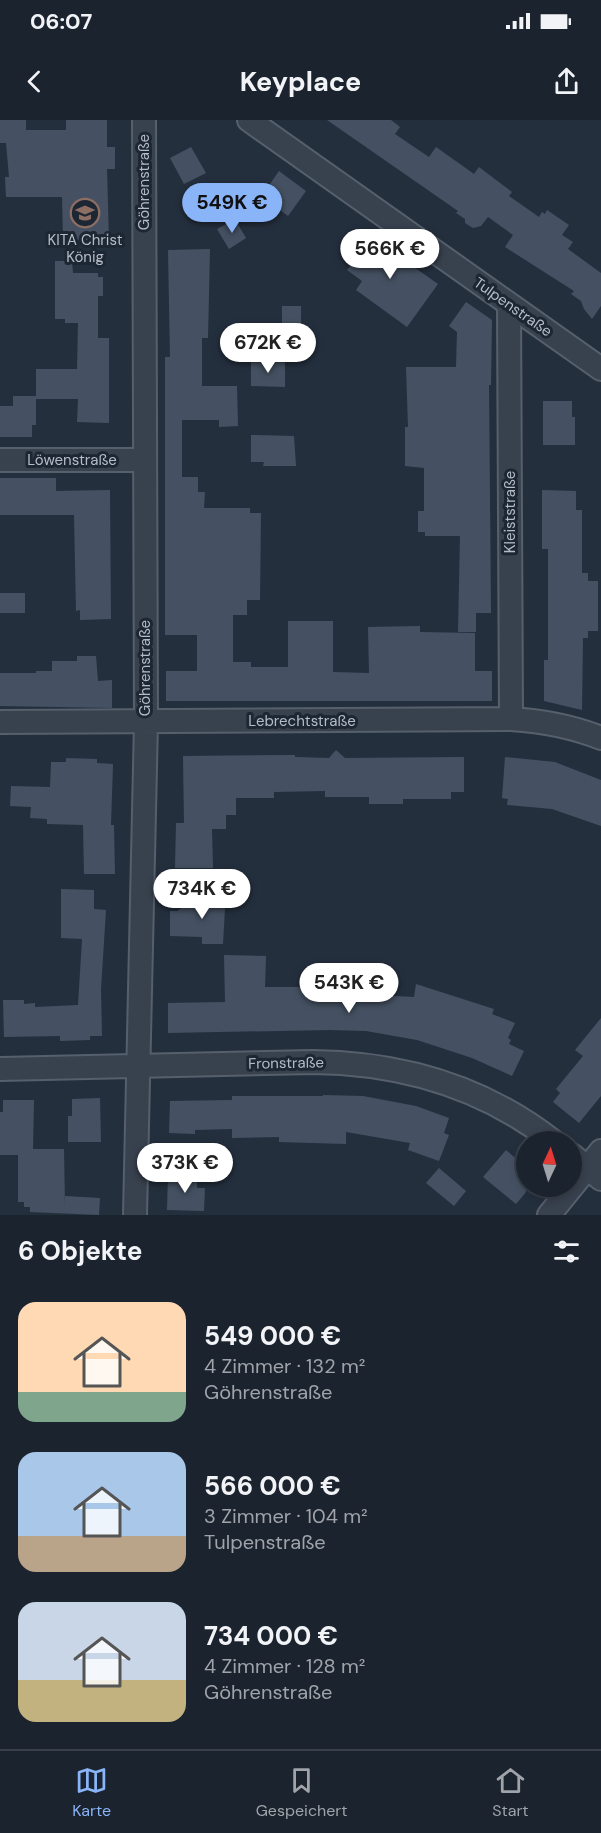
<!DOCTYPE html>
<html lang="de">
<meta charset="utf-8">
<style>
body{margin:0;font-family:"DM Sans",sans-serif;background:#282f3a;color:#f1f3f6;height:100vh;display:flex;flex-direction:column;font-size:22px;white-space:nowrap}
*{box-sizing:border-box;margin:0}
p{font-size:20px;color:#a0a4aa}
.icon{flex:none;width:33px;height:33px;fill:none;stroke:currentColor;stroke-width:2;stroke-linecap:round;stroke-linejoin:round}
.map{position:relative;height:1095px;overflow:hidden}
.side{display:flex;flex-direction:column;background:#1b232e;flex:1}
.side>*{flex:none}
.needle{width:39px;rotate:4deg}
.tools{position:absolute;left:516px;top:1011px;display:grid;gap:12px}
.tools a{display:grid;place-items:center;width:66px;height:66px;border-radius:50%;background:#1b232e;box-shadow:0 3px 9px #0003,0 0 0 2px #39404a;font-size:30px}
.price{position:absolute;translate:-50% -51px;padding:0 14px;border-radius:21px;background:#fff;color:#222;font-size:20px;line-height:39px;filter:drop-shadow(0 2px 3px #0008)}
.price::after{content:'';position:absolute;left:50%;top:36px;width:18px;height:14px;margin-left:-9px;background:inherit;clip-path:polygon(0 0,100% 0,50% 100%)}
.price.current{background:#8ab4f8;color:#111}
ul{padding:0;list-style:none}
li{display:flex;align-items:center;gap:18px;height:150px;padding:0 18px}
li span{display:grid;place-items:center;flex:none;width:168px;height:120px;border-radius:18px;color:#555}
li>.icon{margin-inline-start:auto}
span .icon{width:72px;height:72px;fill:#fffc;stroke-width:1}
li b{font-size:26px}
h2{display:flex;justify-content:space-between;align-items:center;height:72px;padding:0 18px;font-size:26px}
.status{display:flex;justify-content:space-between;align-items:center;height:42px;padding:0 30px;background:#1b232e;direction:ltr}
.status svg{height:16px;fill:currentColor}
header{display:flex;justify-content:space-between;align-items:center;height:78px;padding:0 18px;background:#1b232e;font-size:27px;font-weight:700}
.tab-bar{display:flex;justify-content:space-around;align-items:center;height:84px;border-top:2px solid #39404a;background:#1b232e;font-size:16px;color:#a0a4aa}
.tab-bar a{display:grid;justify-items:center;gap:3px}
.tab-bar .current{color:#8ab4f8}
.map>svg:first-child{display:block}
.building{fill:#455162}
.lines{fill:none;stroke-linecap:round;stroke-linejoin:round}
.minor-casing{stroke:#565f6c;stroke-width:26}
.minor{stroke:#38414e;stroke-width:22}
.labels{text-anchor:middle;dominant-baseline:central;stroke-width:6;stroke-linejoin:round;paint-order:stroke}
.street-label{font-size:15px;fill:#b4bcc9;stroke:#1d2633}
.poi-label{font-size:15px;fill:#b4bcc9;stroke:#1d2633}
</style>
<div class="status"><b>06:07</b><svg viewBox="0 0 49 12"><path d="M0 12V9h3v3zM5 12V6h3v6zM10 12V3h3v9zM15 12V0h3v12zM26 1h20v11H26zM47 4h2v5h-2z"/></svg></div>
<header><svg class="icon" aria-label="back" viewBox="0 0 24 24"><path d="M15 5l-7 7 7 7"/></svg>Keyplace<svg class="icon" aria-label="share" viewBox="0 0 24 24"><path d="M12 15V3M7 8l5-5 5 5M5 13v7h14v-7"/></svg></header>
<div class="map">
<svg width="601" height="1095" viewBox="0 0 601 1095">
<rect width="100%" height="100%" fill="#242f3e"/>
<path class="building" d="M0,0H26V10H66V0H107V27H115V49H107L109,120H63L62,77H6L5,57H9L6,23H0Z
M327,0H391L400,7L395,14L429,37L436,27L474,54L479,47L512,72L509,76L539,97L542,92L545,94L547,90L569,105L562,115L573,122L568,129L601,153V186L592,199L584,189L581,181L571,174L574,171L505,127L513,115L488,97L481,106L473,108L465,103V99L456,93L458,91Z
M191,27L206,53L184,64L170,38Z
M279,51L306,71L288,96L273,85L275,83L263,74Z
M235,99L246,118L229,129L217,109Z
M366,113L438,164L407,207L356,170L362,161L347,150L351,145L347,142Z
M210,129L208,218H202V266H237L238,306L219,307V300H182V357H198V372H205L204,388H250V393H261L260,480H247V495H233V542H251V547H288V501H333V552L369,553L368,507L420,506V512L475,513V551H492V581H166V551H197V515H165V237H170L168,130Z
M55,141H72L73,153H98V157H103V176H98V218H109V303L77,302L78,279H36V249H77L78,203H65V199H55Z
M466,182L492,200L491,265H489L491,493H476V512H458L460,416H425V412H418V391H424V348L405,346V307H408L406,247H456L457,212L449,206Z
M282,186H301V203H282Z
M251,241H285V267L251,266Z
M13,276H36V305H32V317H0V286H13Z
M543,281H572V297H575V325H543Z
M251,315L294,316L296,346H263L264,342H251Z
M0,358H56V371L110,370L111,499L80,500V490L76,491L74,395H0Z
M542,370L576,371V390H582V453H588V461H598V511H588V518H583L582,590L544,581V540H548V429H542Z
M0,473H25V493H0Z
M77,536H96L98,561L112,560V588L0,586V553H36V551H52V541H77Z
M336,630L345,638L464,637V672H451V679H403V684H369V677H325V671L274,672V678H236V695H226V709H212L213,748H175L176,703H184L183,636L295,635V637L329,638Z
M505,637L555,642L601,660V706L552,689L507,685L508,679L502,678Z
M66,638L97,639V643L113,644L111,705H114L115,754H84L83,705L47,704V699L30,698L31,687L10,686L11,666L50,667L51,642H66Z
M61,769L94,770V789L106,790L101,869L102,916H90V920L60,921V916L4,917L3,880H24V884L35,883V887L78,885L82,819L61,818Z
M205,770L226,771L223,824H202V817L170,816V791H177L183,787L205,789Z
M224,835L266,836L265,867H341L349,861L374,862L372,878L395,876L414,877L416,864L469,881L494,889L492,894L515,903L508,918L511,920L509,924L524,931L512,956L472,938L417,920L366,911L329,910L168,913V883L225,882Z
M601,898V976L579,1003L553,982L560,973L556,969L583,936L575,930Z
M323,975L363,976L416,986L449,998L444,1013L449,1015L439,1041L408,1030L410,1023L346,1012V1024L279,1022V1017L232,1018V1009L195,1010V1014L169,1013L170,981L232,980V976H323Z
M100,978L101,1022H68V996H72V979Z
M3,980H34L33,1029H64L65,1089V1076L100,1078L99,1095L30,1092V1087H24V1082H18V1035H0V992H3Z
M506,1030L526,1047V1072L516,1084L483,1057Z
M439,1048L466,1071L454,1086L426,1063Z
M168,1055H197V1068H205L204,1091L167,1090Z"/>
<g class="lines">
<g class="minor-casing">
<path id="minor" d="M249,0L601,249
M509,184L511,599
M0,340H145
M0,602L511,599C543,601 571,606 601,618
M0,949L313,942C402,943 484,967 554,1022
M572,1035L601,1059
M135,1095L146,602L144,0
M549,1095L601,1031"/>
</g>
<use href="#minor" class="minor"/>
</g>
<defs>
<g id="school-ring" transform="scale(1.5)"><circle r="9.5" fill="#1d2633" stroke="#8d6e63" stroke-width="1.5"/><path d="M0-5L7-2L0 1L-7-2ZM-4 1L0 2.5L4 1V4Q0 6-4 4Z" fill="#8d6e63"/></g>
</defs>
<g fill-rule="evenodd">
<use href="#school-ring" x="85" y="93"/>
</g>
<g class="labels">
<g class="street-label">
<text transform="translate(144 62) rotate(-90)">Göhrenstraße</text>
<text transform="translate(513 187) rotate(35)">Tulpenstraße</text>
<text x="72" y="340">Löwenstraße</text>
<text transform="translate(510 392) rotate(-90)">Kleiststraße</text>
<text transform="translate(145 548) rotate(-90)">Göhrenstraße</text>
<text x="302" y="601">Lebrechtstraße</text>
<text transform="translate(286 943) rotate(-1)">Fronstraße</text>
</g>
<g class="poi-label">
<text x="85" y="120">KITA Christ<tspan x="85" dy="17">König</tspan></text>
</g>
</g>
</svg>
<div class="tools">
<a><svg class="needle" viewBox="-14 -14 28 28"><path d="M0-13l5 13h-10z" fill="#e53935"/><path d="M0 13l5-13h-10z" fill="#a0a4aa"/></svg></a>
</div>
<b class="price current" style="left:232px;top:114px">549K €</b>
<b class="price" style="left:390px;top:160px">566K €</b>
<b class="price" style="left:268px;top:254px">672K €</b>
<b class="price" style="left:202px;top:800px">734K €</b>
<b class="price" style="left:349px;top:894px">543K €</b>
<b class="price" style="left:185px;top:1074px">373K €</b>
</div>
<section class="side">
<h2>6 Objekte<svg class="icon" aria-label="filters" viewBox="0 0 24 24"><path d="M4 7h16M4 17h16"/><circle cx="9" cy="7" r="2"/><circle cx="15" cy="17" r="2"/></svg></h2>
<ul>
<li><span style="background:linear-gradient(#ffd9b3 75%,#7fa58c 0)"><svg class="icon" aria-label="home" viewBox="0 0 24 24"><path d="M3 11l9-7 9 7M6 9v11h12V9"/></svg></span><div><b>549 000 €</b><p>4 Zimmer · 132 m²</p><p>Göhrenstraße</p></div></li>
<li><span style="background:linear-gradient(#a9c7e8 70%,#b9a48a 0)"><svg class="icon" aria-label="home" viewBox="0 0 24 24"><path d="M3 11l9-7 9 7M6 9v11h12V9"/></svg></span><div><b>566 000 €</b><p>3 Zimmer · 104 m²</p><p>Tulpenstraße</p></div></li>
<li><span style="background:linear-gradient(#c9d6e8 65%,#c2b280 0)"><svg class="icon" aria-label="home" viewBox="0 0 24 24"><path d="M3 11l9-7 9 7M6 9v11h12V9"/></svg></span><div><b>734 000 €</b><p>4 Zimmer · 128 m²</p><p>Göhrenstraße</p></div></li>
</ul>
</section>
<nav class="tab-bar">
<a class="current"><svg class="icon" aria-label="map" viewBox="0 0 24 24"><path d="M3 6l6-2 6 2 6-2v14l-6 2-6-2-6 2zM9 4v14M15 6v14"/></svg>Karte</a>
<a><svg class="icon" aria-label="saved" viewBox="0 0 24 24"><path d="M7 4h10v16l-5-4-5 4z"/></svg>Gespeichert</a>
<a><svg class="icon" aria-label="home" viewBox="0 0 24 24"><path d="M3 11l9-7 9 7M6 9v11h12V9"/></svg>Start</a>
</nav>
